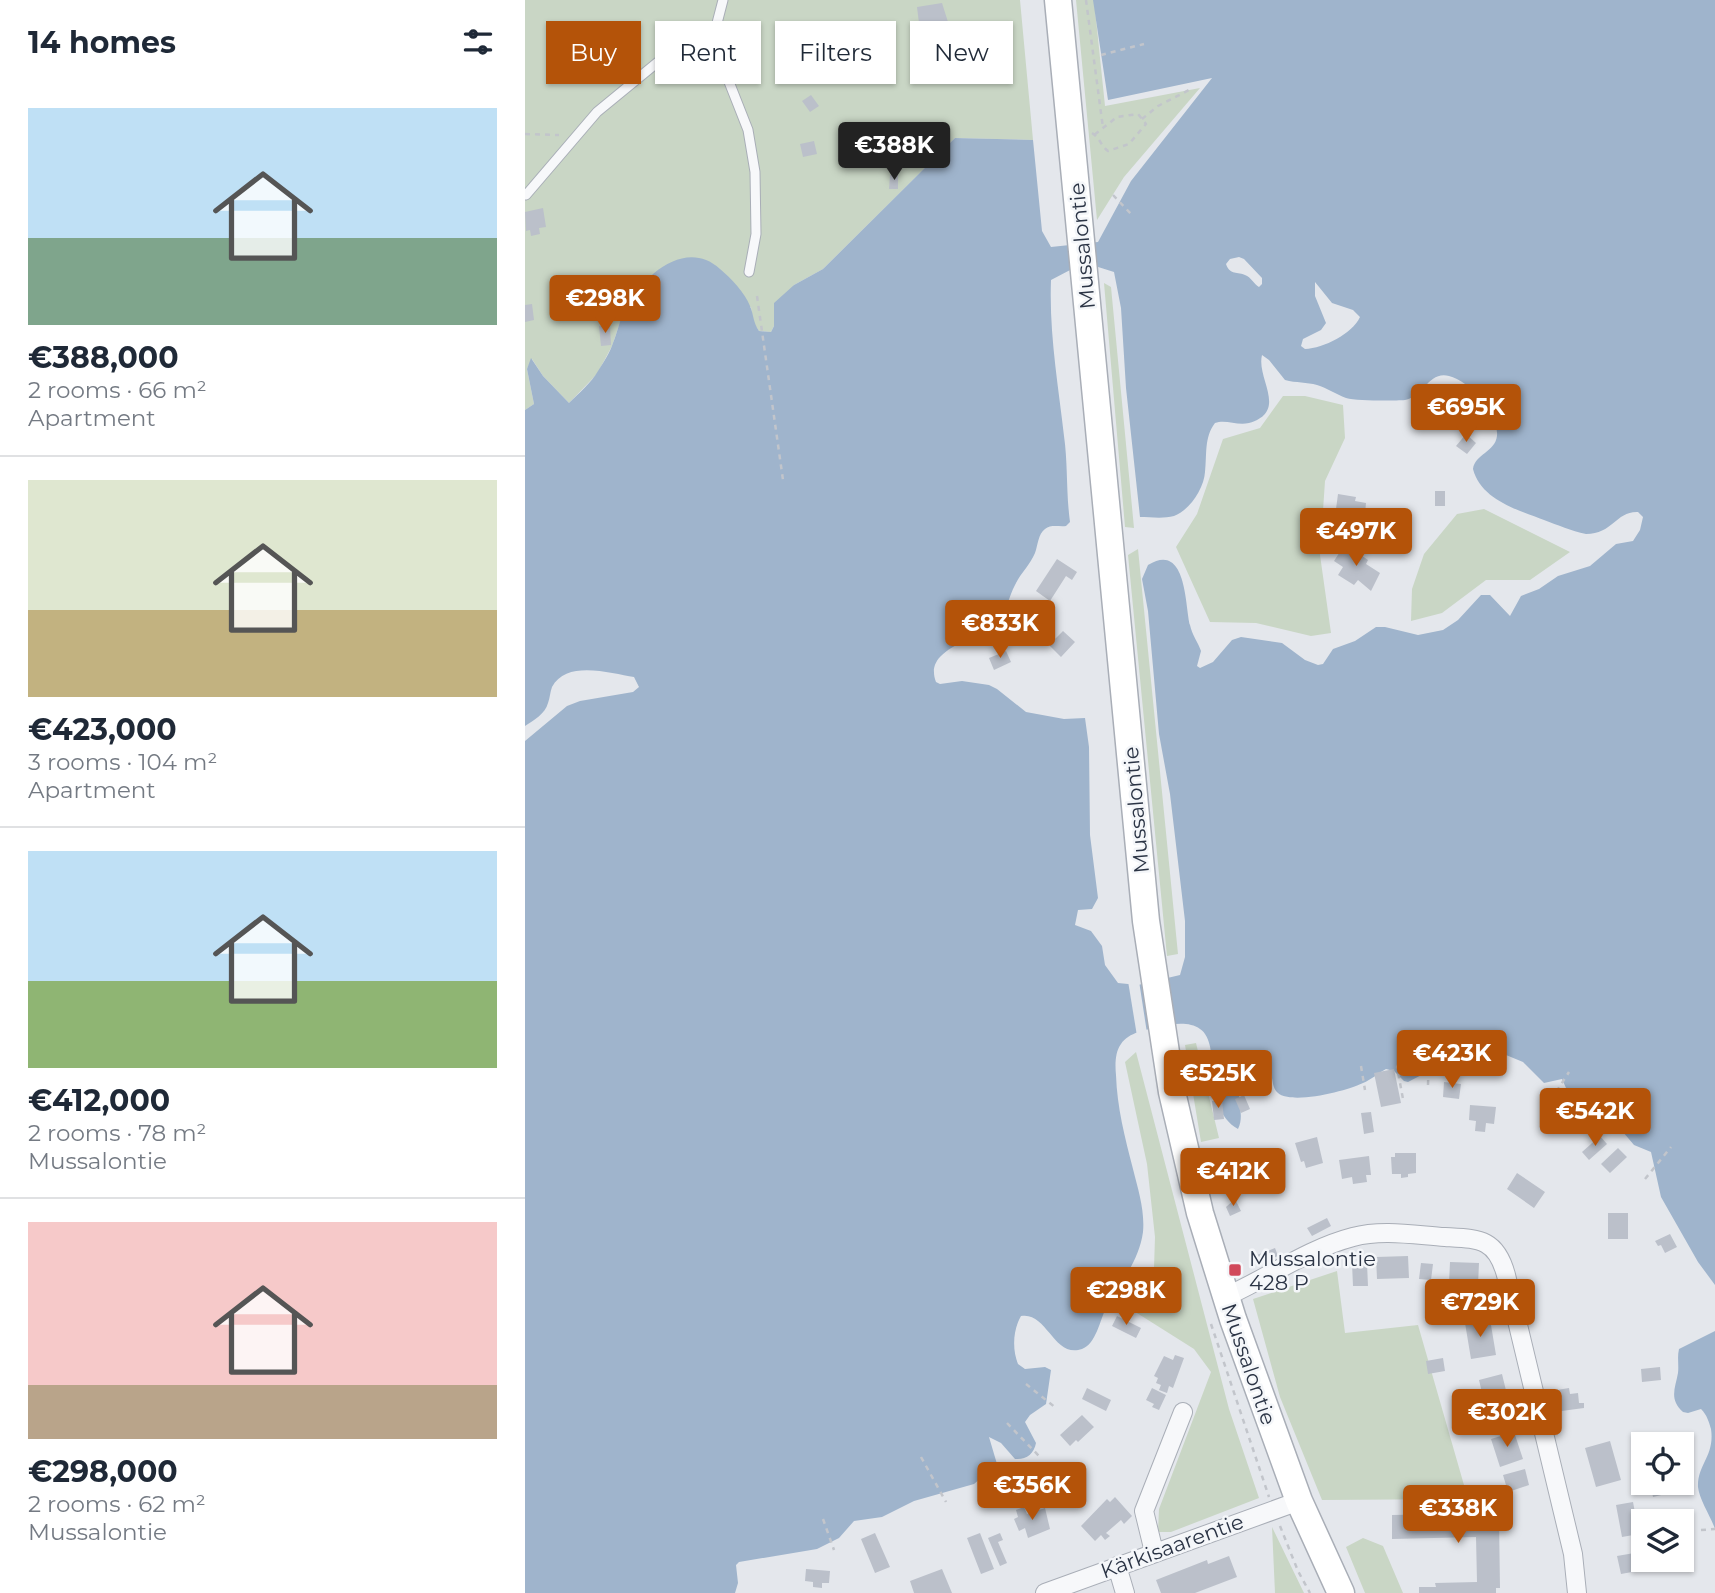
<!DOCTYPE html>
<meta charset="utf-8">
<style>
body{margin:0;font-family:Montserrat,sans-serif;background:#f6f6f7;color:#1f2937;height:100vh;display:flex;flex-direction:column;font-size:26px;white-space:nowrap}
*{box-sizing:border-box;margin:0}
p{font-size:23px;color:#747a83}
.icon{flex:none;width:38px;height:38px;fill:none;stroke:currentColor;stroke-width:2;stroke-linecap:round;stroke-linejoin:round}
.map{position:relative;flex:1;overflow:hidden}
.side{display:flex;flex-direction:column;background:#fff;width:525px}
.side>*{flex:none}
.guide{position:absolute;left:21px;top:21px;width:665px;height:63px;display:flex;gap:14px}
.controls{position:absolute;left:1106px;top:1432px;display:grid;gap:14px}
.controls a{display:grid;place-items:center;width:63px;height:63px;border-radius:0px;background:#fff;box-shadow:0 2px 5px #0004;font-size:35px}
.price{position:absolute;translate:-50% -60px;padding:0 16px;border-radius:7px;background:#b45309;color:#fff;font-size:23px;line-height:46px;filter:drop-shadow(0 2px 4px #0008)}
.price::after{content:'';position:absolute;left:50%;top:42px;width:21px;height:16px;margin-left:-10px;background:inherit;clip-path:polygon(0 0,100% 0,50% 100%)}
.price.current{background:#222;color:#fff}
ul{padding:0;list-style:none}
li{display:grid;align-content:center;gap:14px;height:371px;padding:0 28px}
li+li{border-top:2px solid #e0e1e3}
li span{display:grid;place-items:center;height:217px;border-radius:0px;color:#555}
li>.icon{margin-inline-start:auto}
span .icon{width:126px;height:126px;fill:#fffc;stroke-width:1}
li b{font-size:30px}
h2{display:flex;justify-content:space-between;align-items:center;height:84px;padding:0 28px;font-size:30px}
.pill{padding:0 24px;border-radius:0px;background:#fff;box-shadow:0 2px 5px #0004;font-size:24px;line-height:63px}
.pill.current{background:#b45309;color:#fff}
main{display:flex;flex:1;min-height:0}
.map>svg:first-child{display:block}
.green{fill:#c9d6c5}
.water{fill:#9fb4cc;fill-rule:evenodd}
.pier{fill:#e4e7ec}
.building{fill:#bbc0ca}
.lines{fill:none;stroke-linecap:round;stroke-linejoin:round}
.service-casing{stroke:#a9aeb7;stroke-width:11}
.minor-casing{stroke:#a9aeb7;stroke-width:20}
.secondary-casing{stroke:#a9aeb7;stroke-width:29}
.path{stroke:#c2c5cb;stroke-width:2.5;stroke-dasharray:5 5;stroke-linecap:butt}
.service{stroke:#f7f8fa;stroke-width:9}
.minor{stroke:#f7f8fa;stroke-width:18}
.secondary{stroke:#fff;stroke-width:26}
.poi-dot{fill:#d1495b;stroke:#f4f6f9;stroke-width:2.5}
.labels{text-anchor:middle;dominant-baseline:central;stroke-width:5;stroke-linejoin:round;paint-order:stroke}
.street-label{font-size:21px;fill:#2b3445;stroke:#f4f6f9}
.poi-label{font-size:21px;fill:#2b3445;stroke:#f4f6f9;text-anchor:start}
</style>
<main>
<section class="side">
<h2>14 homes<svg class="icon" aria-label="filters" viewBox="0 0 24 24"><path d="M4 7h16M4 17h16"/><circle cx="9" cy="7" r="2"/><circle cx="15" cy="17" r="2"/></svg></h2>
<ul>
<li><span style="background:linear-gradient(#bfe0f5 60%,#7fa58c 0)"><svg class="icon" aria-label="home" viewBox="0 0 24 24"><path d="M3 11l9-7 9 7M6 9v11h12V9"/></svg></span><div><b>€388,000</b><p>2 rooms · 66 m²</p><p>Apartment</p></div></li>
<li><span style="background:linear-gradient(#dfe7d0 60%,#c2b280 0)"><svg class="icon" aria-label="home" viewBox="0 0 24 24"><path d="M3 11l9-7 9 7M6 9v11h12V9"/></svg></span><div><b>€423,000</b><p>3 rooms · 104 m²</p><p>Apartment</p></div></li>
<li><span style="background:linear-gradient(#bfe0f5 60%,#8fb573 0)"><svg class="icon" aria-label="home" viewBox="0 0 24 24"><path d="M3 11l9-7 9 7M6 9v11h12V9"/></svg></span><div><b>€412,000</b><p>2 rooms · 78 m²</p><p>Mussalontie</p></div></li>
<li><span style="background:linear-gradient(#f6c9c9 75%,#b9a48a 0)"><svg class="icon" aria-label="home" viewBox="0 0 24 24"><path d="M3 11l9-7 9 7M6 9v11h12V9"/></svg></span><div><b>€298,000</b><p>2 rooms · 62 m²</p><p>Mussalontie</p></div></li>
</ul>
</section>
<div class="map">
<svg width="1190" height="1593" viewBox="0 0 1190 1593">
<rect width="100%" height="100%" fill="#e4e7ec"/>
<path class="green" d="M0,0H495L508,140L430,138L298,269L269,285L246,332L234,331L228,322L226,307L119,282L100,308L87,346L72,374L44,403L18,376L7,359L2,369L9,404L0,410Z
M551,0H569L580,106L675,88L599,177L572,220Z
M579,283L586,287L609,528L600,527Z
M758,396H780L818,405L820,438L800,481L795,555L806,633L786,636L731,623L685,622L651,547L672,514L698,439L735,428Z
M959,509L1045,552L1005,580H961L917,613L886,621L887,589L899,554L932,514Z
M613,549L653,954L642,956L603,555Z
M671,1043L694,1138L676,1142L660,1045Z
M611,1052L704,1409L734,1498L646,1532H633L634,1509L686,1372L669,1349L604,1308L629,1268L630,1237L622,1164L600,1062Z
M812,1271L820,1333L893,1325L943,1499L797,1500L755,1397L728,1299Z
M747,1527L779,1593H750Z
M838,1538L858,1546L878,1593H840L821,1547Z"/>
<path class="water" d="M568,0H1190V1285L1173,1262L1136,1197L1126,1152L1109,1145L1092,1125L1053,1108L1045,1097L1037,1079L1019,1083L998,1062L981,1055L963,1058L935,1068L906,1070L883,1082L879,1081L869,1071L861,1069C853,1073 846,1080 838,1083C822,1091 767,1105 753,1093C747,1088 748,1080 746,1073C739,1071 735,1072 729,1075C701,1085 723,1110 713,1129C675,1107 698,1044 675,1029C664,1021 646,1024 634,1027C621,1030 604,1032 596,1044C590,1052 590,1065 591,1075C592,1107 600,1138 608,1169C613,1189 620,1211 618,1232C614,1261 595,1284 581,1308C575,1320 571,1344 557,1349C529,1359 522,1311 496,1316C488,1330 487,1349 493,1364L500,1369L520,1367L526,1370L521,1404L505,1415L500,1422L511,1443C509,1454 501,1460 490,1459L476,1443L464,1437L472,1464L449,1484L389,1501L357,1517L329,1521L314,1538L292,1549L214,1562L211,1565L213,1583L210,1593H0V741L42,706L55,701L108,692L114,687L109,677C87,674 42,659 27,687C25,692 25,698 23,703C20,714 9,720 0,726V410L9,404L2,369L6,358L18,376L44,403C54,393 66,383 73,371C79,362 85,352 88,343C93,331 95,318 101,307C119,275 161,238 195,269C206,278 220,293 225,306C229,316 228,322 234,331L246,332L249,326V303L269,285L298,269L430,138L508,140L517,231L526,247L573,242L606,181L687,78L583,100ZM714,257L719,259L737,278V284L734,287C729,284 726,277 720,275C710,271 705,275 701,264L705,259ZM570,266L589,272L596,308L601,388L615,517C625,517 638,519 649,516C665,510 679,488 680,472C682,455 679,437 690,423C701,419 712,426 724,423C764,411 731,379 737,355L744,360L760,380C771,383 782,382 792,385C802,388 811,394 821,398C832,401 868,401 880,400C899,397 903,371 924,376C945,381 974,414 972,436C970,452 950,454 948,469C956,500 993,510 1019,520C1033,525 1046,531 1061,534C1088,534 1091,511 1113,512L1118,517L1115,530L1108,541L1091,544L1065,566L1033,576L1014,589L996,596L985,616L965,595H956L933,620L918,630L893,635L860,627H851L830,641L808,649L798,664L793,665L780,660L757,643L716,637L707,640L688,662L675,668L672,666L676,651C673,642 667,635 665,625C660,606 662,541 623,565L617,579L623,611L634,734L645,794L660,921V957L655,975L613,985L593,983L580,965L577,946L566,931L550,925L553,910L567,909L573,898L565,835L564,747L560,718L539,719L501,712L472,689L464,685L437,681L415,684L411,682C397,646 459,640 474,620C482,610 484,596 490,585C495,574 505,565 510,553C513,545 513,534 520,529C526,524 534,527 541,526L545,522C541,493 543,464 539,436C533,383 524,333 526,280L547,269ZM790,282L807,303L828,310L835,317C827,334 799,348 780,349L776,346L778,339L796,330L801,323L790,296Z
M1190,1331V1529C1186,1517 1174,1499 1173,1487C1172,1465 1190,1456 1186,1429C1184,1422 1182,1415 1176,1409L1163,1413L1158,1412C1144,1399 1150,1389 1153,1373C1154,1365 1152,1357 1154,1349Z"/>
<path class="pier" d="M603,981H614L622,1033L612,1036Z"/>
<path class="building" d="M417,3L423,22L401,25L402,30L395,31L392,7Z
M305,42L307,52L314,51L316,64L310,65L308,54L290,57L288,48L303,46L302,43Z
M286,95L294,106L285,112L277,101Z
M385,132L389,138L373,151L368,146Z
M289,141L292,154L278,157L275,144Z
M365,175H373V189H364Z
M18,208L21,227L14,228L15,234L6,236L5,230L1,231L0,212Z
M7,304L9,320L0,322V305Z
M85,325L86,345L76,346L74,326Z
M941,434L951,443L942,454L931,446Z
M910,491H920V506H910Z
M813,494L831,497L830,501L841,503L840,513L811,509Z
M820,544L843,560L841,564L855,573L846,591L833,580L829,585L813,575L818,567L809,561Z
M532,559L552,572L547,580L541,576L525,601L511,591Z
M505,611L514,617L506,629L498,624Z
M538,631L550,642L536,657L524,645Z
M481,651L486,662L469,670L464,658Z
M869,1069L876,1103L856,1107L849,1073Z
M919,1082L936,1084L934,1099L918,1097Z
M719,1095L725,1109L716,1113L710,1099Z
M697,1100L699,1119L689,1120L687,1101Z
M945,1105L971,1107L969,1124L961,1123L960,1132L950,1131L951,1121L944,1120Z
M846,1112L849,1132L839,1134L836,1113Z
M1075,1136L1082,1144L1064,1160L1057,1152Z
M792,1137L798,1163L781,1168L779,1161L776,1162L770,1143Z
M1093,1148L1102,1157L1085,1173L1076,1164Z
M715,1153L724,1170L707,1178L699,1161Z
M870,1153H891V1173L883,1174V1177L876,1178V1174H867L866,1157H870Z
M844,1156L846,1175H841L842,1182L828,1184L827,1177L817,1179L814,1160Z
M992,1173L1020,1192L1009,1208L982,1189Z
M710,1199L716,1211L705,1216L701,1207Z
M1083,1213H1103V1239H1083Z
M802,1218L806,1226L787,1236L782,1228Z
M1145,1234L1152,1247L1140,1253L1136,1245L1133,1246L1130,1241Z
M750,1248L753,1256L734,1263L732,1255Z
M883,1256L884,1278L852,1279L851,1257Z
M925,1262L954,1263L953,1285L924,1284Z
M827,1263H842L843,1286H828Z
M896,1263L908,1264L906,1280L894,1279Z
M592,1316L616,1328L611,1338L587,1326Z
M965,1319L971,1355L946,1359L940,1323Z
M650,1355L659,1358L648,1388L644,1386L642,1393L634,1390L636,1385L631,1383L633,1378L629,1376L639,1356L648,1360Z
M918,1358L920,1371L903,1374L901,1361Z
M1135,1367L1136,1380L1117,1382L1116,1369Z
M977,1374L985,1407L962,1413L954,1380Z
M562,1388L586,1400L581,1411L557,1399Z
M627,1388L641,1395L634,1410L627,1407L629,1404L621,1400Z
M1044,1388L1045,1394L1053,1393L1054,1403H1059V1408L1029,1412L1026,1391Z
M949,1408L952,1425L930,1429L928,1411Z
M557,1415L569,1427L553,1442L551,1440L545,1446L535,1435Z
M989,1432L998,1459L975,1467L966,1439Z
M1085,1441L1096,1480L1071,1487L1060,1448Z
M1000,1469L1004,1485L983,1492L978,1475Z
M1144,1482H1155L1157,1490L1128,1497L1126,1487Z
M590,1497L607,1516L599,1524L596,1520L581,1533L585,1536L580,1540L576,1535L570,1541L556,1526L582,1499L585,1502Z
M1108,1502L1114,1534L1097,1537L1091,1505Z
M499,1507L502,1514L520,1508L525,1529L503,1538L500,1528L494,1531L489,1519L493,1517L491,1510Z
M969,1513V1519H974L975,1588H971V1593H894V1587H911L910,1583L952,1582L951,1537L867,1539V1515Z
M350,1533L365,1567L350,1573L336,1539Z
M455,1533L469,1569L456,1574L442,1538Z
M475,1533L478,1540L473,1542L482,1563L475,1566L463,1538Z
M1115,1552L1118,1570L1096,1574L1092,1556Z
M704,1556L712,1577L670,1593H636L631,1580L682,1560L683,1564Z
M281,1569L305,1571L304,1583H297V1588L288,1587V1582L280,1581Z
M417,1569L427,1593H389L385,1581Z"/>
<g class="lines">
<g class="service-casing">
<path id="service" d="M191,27L197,64L223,130L230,172L231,234L224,272
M1,195L72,112L167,34L191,27L198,0"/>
</g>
<g class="minor-casing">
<path id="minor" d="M700,1297C743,1278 782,1249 828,1237C857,1229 890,1235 920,1237C954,1239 971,1238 981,1275L1048,1554L1052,1593
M629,1552L619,1511L658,1412
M592,1566L600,1593
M520,1593L774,1501"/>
</g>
<g class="secondary-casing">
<path id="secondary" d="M533,0L621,921L647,1092L675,1213L708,1319L774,1501L816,1593"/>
</g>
<path class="path" d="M561,0L578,128
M576,55L619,44
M617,119L633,106L664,90
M567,133C575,138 576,146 583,151L604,144L621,124L613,114L592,117L569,135
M0,134L34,135
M588,195L607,215
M232,296L258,480
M878,1055L872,1067L878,1099
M836,1066L840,1090
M903,1085L904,1054
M1026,1100L1044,1072
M1120,1179L1146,1147
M686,1324L744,1497
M501,1384L531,1408
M482,1423L515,1457
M396,1457L421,1502
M298,1519L309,1550
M755,1526L773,1571L785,1593
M1176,1530L1190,1529"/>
<use href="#service" class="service"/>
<use href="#minor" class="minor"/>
<use href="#secondary" class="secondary"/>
</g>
<rect class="poi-dot" x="703" y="1263" width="14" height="14" rx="3.5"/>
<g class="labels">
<g class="street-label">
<text transform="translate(557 246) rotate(-95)">Mussalontie</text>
<text transform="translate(611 810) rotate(-95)">Mussalontie</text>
<text transform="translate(724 1364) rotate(71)">Mussalontie</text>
<text transform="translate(647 1546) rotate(-20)">Kärkisaarentie</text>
</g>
<g class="poi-label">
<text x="724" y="1258">Mussalontie<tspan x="724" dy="24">428 P</tspan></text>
</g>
</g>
</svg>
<div class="controls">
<a><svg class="icon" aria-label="locate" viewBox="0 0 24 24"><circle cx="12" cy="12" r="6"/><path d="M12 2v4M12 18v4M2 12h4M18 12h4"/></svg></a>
<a><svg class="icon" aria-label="layers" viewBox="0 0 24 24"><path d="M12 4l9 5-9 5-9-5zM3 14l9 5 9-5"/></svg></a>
</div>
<b class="price current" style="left:369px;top:182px">€388K</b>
<b class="price" style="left:80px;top:335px">€298K</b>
<b class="price" style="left:941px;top:444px">€695K</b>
<b class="price" style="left:831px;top:568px">€497K</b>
<b class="price" style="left:475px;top:660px">€833K</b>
<b class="price" style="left:927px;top:1090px">€423K</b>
<b class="price" style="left:693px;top:1110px">€525K</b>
<b class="price" style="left:1070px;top:1148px">€542K</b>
<b class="price" style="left:708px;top:1208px">€412K</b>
<b class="price" style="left:601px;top:1327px">€298K</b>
<b class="price" style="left:955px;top:1339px">€729K</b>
<b class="price" style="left:982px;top:1449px">€302K</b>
<b class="price" style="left:507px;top:1522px">€356K</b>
<b class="price" style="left:933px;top:1545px">€338K</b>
<div class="guide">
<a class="pill current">Buy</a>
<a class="pill">Rent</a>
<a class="pill">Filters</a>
<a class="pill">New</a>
</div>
</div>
</main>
